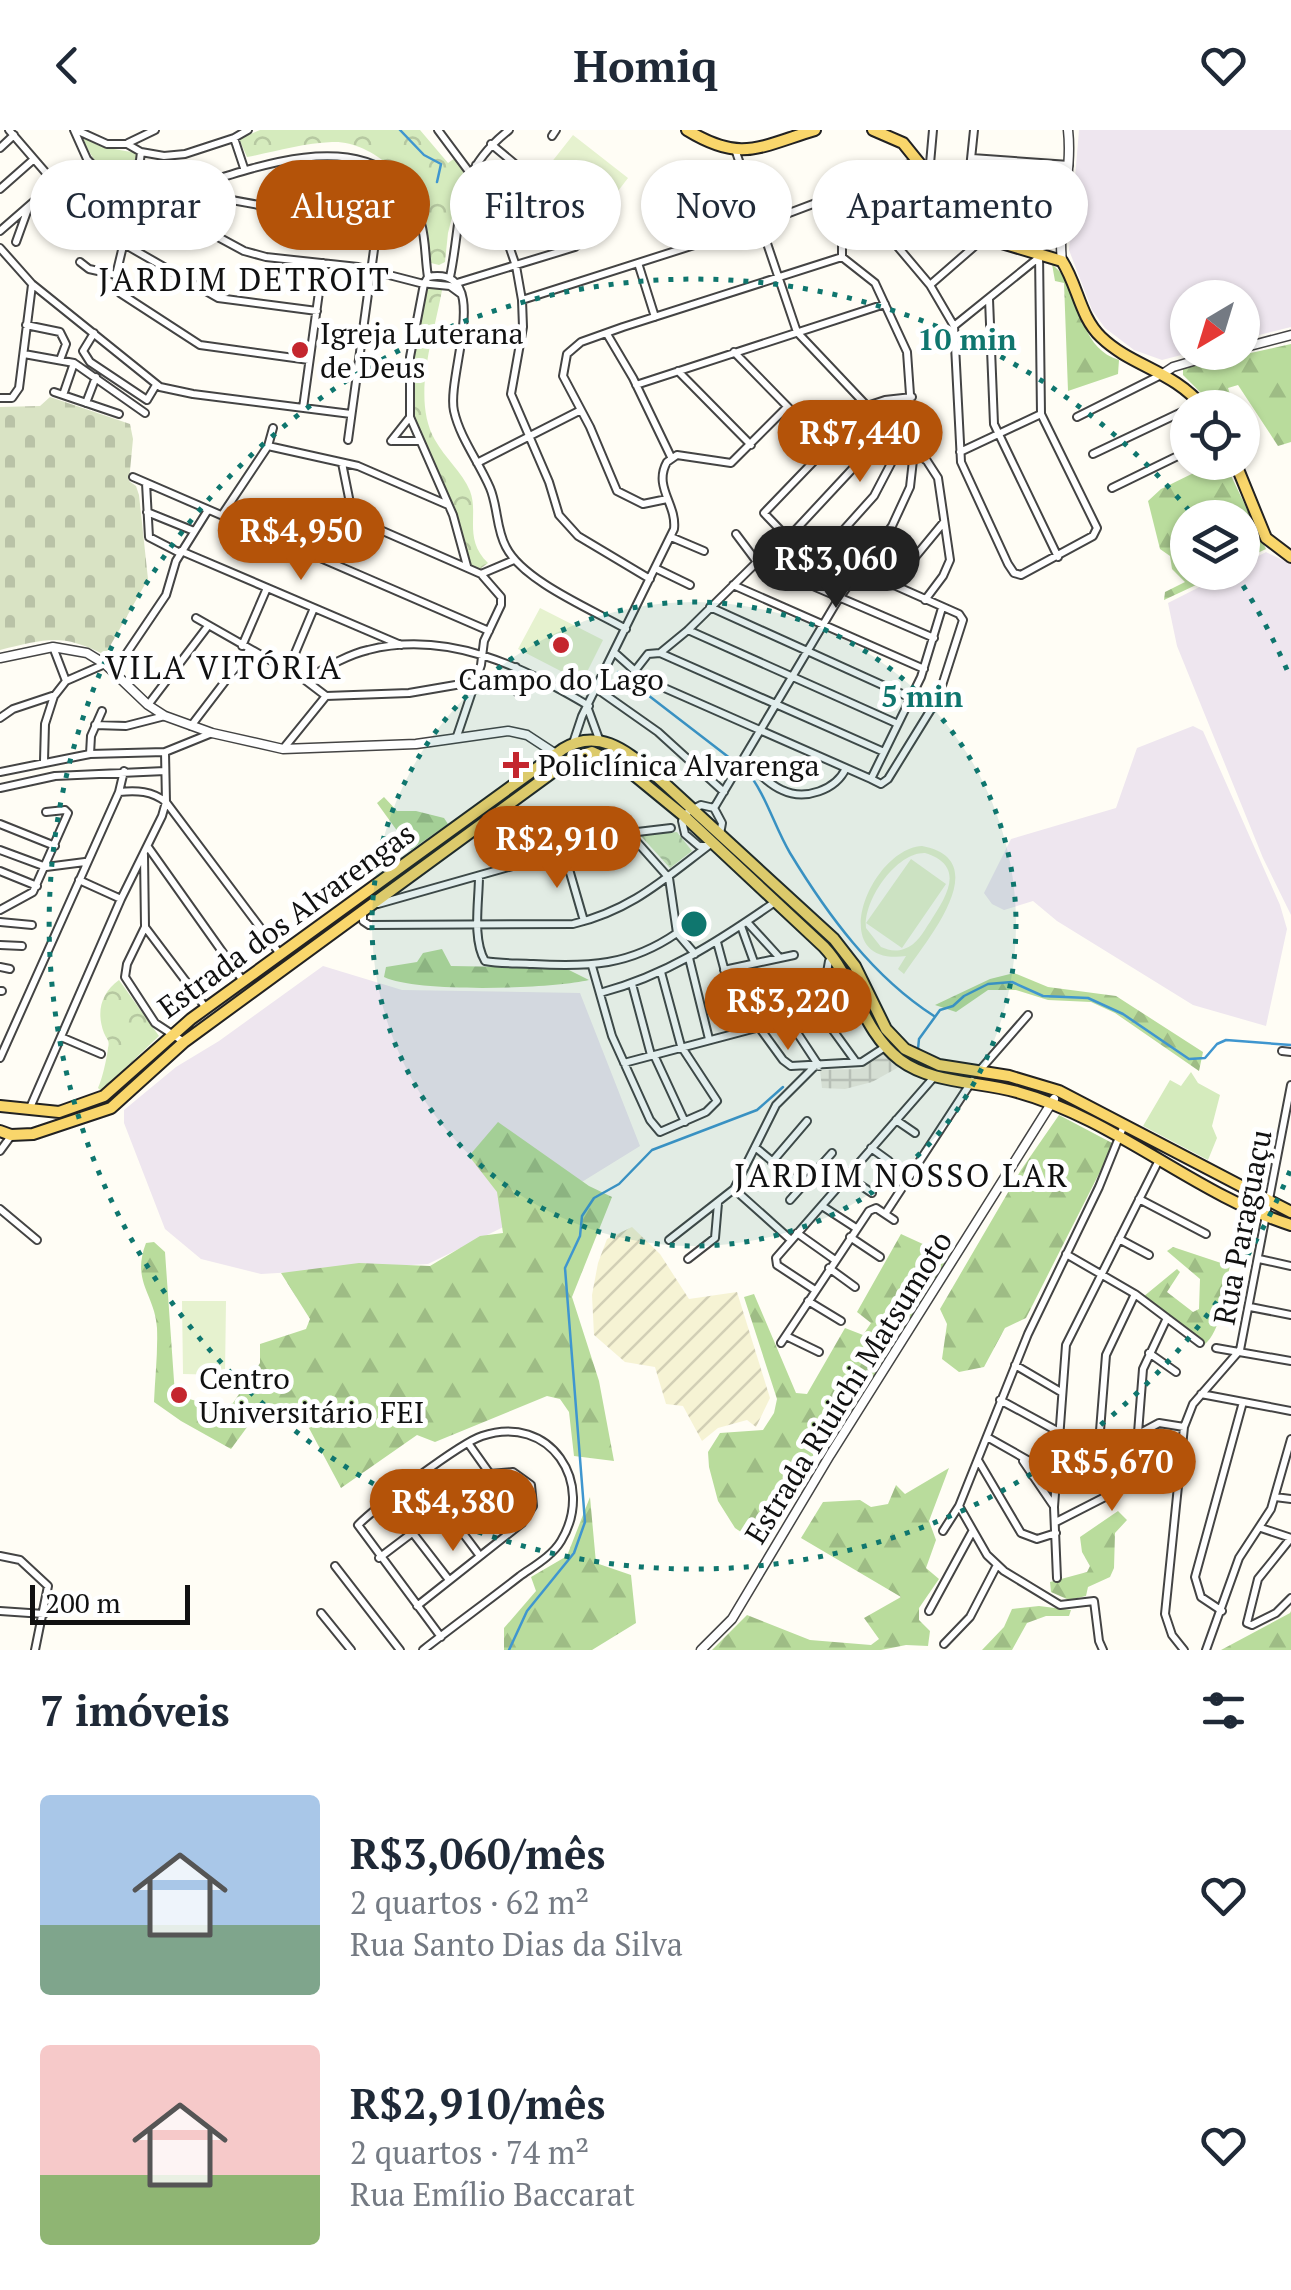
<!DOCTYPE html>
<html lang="pt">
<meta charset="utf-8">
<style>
body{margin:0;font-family:"PT Serif",serif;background:#f2f2f3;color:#1f2937;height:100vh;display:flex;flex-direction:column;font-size:38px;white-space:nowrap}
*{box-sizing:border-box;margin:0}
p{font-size:32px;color:#747a83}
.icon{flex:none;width:55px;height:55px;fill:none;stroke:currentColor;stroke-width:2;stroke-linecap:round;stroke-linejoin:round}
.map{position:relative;height:1520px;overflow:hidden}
.drawer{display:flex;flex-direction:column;background:#fff;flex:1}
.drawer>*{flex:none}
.banner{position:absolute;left:30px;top:30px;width:1232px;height:90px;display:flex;gap:20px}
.needle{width:65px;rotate:218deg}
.fabs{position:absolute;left:1170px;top:150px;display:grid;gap:20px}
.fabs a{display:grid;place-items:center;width:90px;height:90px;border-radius:50%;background:#fff;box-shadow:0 2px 8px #0004;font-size:50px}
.scale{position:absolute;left:30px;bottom:25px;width:160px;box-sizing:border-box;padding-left:10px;border:5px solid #111;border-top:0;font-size:28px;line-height:35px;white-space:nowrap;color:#111;-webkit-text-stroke:8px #fff;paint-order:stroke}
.price{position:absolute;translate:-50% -85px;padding:0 22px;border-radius:35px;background:#b45309;color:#fff;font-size:32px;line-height:65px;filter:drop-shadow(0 2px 5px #0008)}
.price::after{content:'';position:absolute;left:50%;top:60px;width:30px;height:22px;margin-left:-15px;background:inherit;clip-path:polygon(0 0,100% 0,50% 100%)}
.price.current{background:#222;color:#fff}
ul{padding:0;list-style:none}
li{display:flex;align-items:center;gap:30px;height:250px;padding:0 40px}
li span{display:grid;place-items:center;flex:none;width:280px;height:200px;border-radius:10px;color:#555}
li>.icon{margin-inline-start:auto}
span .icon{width:120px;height:120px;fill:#fffc;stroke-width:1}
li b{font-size:42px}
h2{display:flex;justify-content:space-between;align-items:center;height:120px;padding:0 40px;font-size:42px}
.pill{padding:0 35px;border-radius:45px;background:#fff;box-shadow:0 2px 8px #0004;font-size:35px;line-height:90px}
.pill.current{background:#b45309;color:#fff}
header{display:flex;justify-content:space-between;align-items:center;height:130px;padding:0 40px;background:#fff;font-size:45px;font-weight:700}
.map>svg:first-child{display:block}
.industrial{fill:#eee6ef}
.farmland{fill:url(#farmland-furrows)}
.forest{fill:url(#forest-firs)}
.cemetery{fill:url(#cemetery-stones)}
.park{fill:url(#park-crowns)}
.garden{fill:#d5ebbd}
.pitch{fill:#e6f2cf;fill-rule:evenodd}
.plaza{fill:url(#plaza-grid)}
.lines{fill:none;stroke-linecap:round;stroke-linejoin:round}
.stream{stroke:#3f96cf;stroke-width:2.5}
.minor-casing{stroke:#444;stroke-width:10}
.tertiary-casing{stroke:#444;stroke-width:11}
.primary-casing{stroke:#222;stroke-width:14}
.minor{stroke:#fff;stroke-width:6}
.tertiary{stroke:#fff;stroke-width:8}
.primary{stroke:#f9d66b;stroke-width:10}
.ring{fill:none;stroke:#0f766e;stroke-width:5;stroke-dasharray:5 10}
.poi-dot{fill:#c4262e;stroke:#fff;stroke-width:4}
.labels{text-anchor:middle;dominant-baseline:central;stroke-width:10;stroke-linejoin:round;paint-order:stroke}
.poi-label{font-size:30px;fill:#111;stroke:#fff;text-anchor:start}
.street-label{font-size:30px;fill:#111;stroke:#fff}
.neighbourhood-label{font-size:32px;letter-spacing:2.5px;fill:#111;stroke:#fff}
.centre{fill:#0f766e;stroke:#fff;stroke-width:5}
.ring-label{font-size:30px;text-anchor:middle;font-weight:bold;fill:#0f766e;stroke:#fff;stroke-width:10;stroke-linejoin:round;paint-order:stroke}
</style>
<header><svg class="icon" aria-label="back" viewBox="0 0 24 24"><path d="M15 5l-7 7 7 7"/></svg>Homiq<svg class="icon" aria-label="heart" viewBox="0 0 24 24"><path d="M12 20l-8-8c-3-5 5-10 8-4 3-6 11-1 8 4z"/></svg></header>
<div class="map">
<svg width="1291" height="1520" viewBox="0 0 1291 1520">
<defs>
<pattern id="farmland-furrows" width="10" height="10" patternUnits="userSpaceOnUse" patternTransform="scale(2.5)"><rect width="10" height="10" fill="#f6f3d4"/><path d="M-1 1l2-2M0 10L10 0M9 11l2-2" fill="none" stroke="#d2cfb5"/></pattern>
<pattern id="forest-firs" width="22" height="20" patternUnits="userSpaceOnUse" patternTransform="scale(2.5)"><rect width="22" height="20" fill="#b9dc9c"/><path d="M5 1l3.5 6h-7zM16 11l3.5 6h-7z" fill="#9ebc85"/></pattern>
<pattern id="cemetery-stones" width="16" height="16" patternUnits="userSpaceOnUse" patternTransform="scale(2.5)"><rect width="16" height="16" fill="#d9e3c4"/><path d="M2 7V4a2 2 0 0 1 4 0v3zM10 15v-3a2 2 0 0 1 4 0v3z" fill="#b9c2a7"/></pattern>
<pattern id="park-crowns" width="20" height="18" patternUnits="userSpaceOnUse" patternTransform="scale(2.5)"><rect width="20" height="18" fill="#d5ebbd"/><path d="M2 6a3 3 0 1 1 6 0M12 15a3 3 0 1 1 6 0" fill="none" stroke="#b6c8a1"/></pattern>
<pattern id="plaza-grid" width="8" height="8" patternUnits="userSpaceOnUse" patternTransform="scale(2.5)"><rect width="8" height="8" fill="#f1ede2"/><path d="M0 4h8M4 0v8" fill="none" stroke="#cecac1"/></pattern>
</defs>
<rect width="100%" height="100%" fill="#fffdf5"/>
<path class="industrial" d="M1079,0H1291V197L1243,209L1242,168H1188L1189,223L1162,230L1134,220L1105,198L1092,180L1069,120Z
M1266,422L1291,434V785L1263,728L1177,516L1168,473L1227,443L1242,442L1243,434Z
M1193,596L1203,601L1280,775L1287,799L1266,896L1193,875L1057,791L1033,771L1004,780L992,774L984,763L1011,709L1116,678L1137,618Z
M323,836L402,860L580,863L640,1016L530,1084L428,1134L261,1144L201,1129L165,1099L124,993V980L176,937L219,911Z"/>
<path class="farmland" d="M632,1097L660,1124L689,1169L737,1162L770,1268L756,1297L747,1290L718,1298L702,1311L683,1276L666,1274L655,1237L625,1232L594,1205L592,1165L598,1133L607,1109Z"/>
<path class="forest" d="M1052,134C1058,140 1065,146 1068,152C1082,180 1083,219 1119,230L1118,244L1068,261L1064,153L1055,151Z
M1291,214V312L1278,316L1238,255L1228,258L1231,267L1215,277L1183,245V238Z
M1214,333H1225L1266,419L1243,430L1242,388L1227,387L1218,371L1195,380L1196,387L1188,388L1187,400L1173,408L1177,420L1187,415L1188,442L1205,443L1211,448L1164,470L1165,462L1185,452L1172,439L1170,426L1160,419L1148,371L1161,359Z
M384,667L397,681H416L444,688L448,694L411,720L377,673Z
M442,819L451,836L565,838L589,850C550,859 418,863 384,847L386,837L417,832L423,823Z
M1014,843L1048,857L1116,866L1203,922L1199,941L1115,883L1091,872L1048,870L1016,860H988L956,882L935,875L990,849Z
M1059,985L1114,1014L1026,1188L1005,1198L984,1237L959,1242L942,1229L947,1194L940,1179L1021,1040Z
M498,992L589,1056L612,1067L572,1167L599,1251L614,1331L574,1326L569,1282L560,1269L547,1266L435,1312L417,1305L341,1358L302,1285L282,1275L256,1285L231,1319L181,1291L154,1272C155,1248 158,1222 157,1198C155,1164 131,1152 146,1113L154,1112L165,1122L175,1265L218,1277L233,1273L260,1233V1214L306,1199L310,1189L281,1143L359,1133L430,1136L480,1106L503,1103L497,1062L469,1026Z
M901,1104L949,1126L902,1204L879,1197L877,1209L893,1220L825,1319L809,1329L790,1349L795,1367L763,1417L735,1398L718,1371L709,1337L708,1322L720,1303L763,1300L774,1283L777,1269L744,1167L754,1164L796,1263L807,1264L845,1198L863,1205L871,1193L857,1182Z
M1173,1117L1230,1136C1224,1159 1223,1200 1204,1215L1143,1167L1177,1139L1180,1142L1167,1162L1193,1182L1199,1179L1200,1149L1167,1121Z
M949,1338L929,1391L936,1410L926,1438L939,1449L919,1478V1490L930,1501L928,1516L906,1515L881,1520H712L747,1485L810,1510L871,1515L879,1509L864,1488L901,1467L801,1408L823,1372L860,1370L871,1377L888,1374L896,1355L905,1364Z
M590,1367L596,1433L631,1445L636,1493L592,1520H504V1498L536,1461L531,1447L567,1426Z
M1118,1381L1127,1390L1115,1403L1114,1438L1110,1447L1088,1457L1086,1466L1069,1470L1051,1462L1050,1452L1087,1442L1090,1436L1082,1422L1080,1407Z
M1039,1476L1071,1480L1069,1486H1046L1027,1493L1012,1520H982L1004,1497L1012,1479Z
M1291,1481V1520H1221L1290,1483Z"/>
<path class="cemetery" d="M50,267L130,294L133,309L129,351L136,356L139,365L148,449L105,525C61,503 47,509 0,520V277L40,276Z"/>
<path class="park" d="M260,0H420L448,33L455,28L464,40L448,103L445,132L439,135L431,133C429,118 429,101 425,87C414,51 371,10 332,12C304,13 274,22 247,27L239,9Z
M83,8L108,18L137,23L134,56C106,52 93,32 83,8Z
M428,157L442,160C434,206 411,268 435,310C445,328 462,342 470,361C479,384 463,409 488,433L480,439L469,435L414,289L413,221Z
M677,702L692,721L670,738L640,705Z
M119,850L159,906L101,961L98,958C102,950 107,928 108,918C110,910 107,910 104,903C96,882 101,863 119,850Z"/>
<path class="garden" d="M1191,942L1198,953L1220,965L1212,996L1217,1008L1208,1030L1143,996L1170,950L1181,956Z"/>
<path class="pitch" d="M573,5L628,48L599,86L543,43Z
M540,478L603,510L582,552L518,519Z
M922,716C997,730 925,812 904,844L898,839L906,826C823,837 870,719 922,716ZM925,723C967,736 946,767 930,792C923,802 917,815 904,819C895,822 888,820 881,817L866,798C863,771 896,722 925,723Z
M911,729L946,754L902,818L866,793Z
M182,1171H226L225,1245L183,1244Z"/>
<path class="plaza" d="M884,922L899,937L872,952L845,959L822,958L820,940L860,939Z"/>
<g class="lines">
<path class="stream" d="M400,0L424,25L441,34L437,52
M618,542L731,629
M746,640C766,664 774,696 790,723C827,784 873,847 934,886
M918,919L919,909L940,880L953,876L964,866L988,854L1012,852L1043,866L1088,868L1123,884L1189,929L1205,928L1217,914L1226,910L1291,915
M509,1520L527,1481L574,1423L585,1392L565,1138L580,1106L582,1086L594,1068L619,1054L652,1020L757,980L783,957"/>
<g class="minor-casing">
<path id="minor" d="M9,0L72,73
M74,0L87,29L100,43L244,121L266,127L358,137L420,153L450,156L461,164
M76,0L107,14H127L141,22L164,26L185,24L234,8L248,0
M438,0L470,43
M552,6L556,0
M234,8L244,38
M128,13L155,0
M0,18L14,5
M735,19L797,202L867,276
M141,22L136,62L116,145L120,163L200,215L309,230
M972,28L1069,35
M476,35L487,52L516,136L522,170L523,197L511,264L549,352L559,385L578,406L650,449
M929,45L933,0
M875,46L928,109
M0,59L34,29
M182,61L259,75L378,90
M137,62L169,64
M968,68L1064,77
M162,77L169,64C235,45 337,0 394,47C406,60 416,76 421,93C426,111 425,129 428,147
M965,87L974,0
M501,92L558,70
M0,101L55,53
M843,102L872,90L876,91L930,155L954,196L961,332L1008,434L1014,443L1021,445L1093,406L1097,398L1041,284L1039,123
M16,112L29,76
M913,112L923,103
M124,114L218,168L317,181
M0,118L32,154L160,257L193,264L351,284
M80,132L89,139L116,145
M638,133L655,187
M450,147C463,85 452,45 509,0
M457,153L575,117L592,105L587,94L491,14
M424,154L428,147C495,135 446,245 454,281C460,308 479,332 490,358C498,377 496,399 506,417C523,451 593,480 626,499
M930,155L984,108
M989,169L994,294L1058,427
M522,170L760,94L858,57L886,40L917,32
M26,195L60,202L66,214L60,230
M954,196L1037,129
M94,203L83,221L90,232L147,270L156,255
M607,204L633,248L671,327
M734,222L827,317
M24,224L74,233L145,283
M678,241L751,315
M636,255L885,174
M54,262L119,284
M63,265L74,233
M0,268H12L19,258L32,155
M86,273L96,247
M303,278L323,133
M410,287L453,385L467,436
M1077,287L1163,244
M348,310L385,39
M391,311L410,287V227L424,154
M392,311H419
M268,316L358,336L448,375
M914,321L927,331L938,348L950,430L943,446L925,470
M960,322L1041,284
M1093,324L1188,279
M477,333L581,280
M133,347L489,501
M146,353L149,407L180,423
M1112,358L1188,321
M667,369L643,374L617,361L590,297L563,246L567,224L581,212L623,197L842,127
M147,382L194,401
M222,385L268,316L273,298
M353,388L481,444L501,467V475L484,511L481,535L457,606
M736,404L757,432L934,508
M671,407L704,421
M280,410L295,384L308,378
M181,421L401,515
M822,424L874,366L897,322L911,305
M332,432L353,388L342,333
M655,438L690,455
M774,439L788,408L870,320L891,303L912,298
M481,444L514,430
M733,455L924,539
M892,455L944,392
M710,477L933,578
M196,488L305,550L326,566
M688,500L898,594
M242,516L267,458
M53,517L66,551
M615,523L644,549L871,649L921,547L942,478
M660,523L884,622
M516,537L510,553L519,564
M288,540L314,478
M114,542L166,465L176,431L208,380
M634,542L648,524L660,523L688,500L757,432
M305,550C324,539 346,525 368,520C447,500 522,536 589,576
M597,559L658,602L724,662
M326,566L409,563L473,552
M148,575L208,496
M588,579L599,609
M0,588L13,579L55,565L66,551L105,534
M95,595L126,596L165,586
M191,596L249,520
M573,613L582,586L674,399C677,374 653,357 667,332L677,325L731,333L787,277
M283,619L326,566
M90,624L91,606L102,581
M744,629C756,640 768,654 782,660C805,671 836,660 846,638
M44,631L45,594L54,566
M0,642L90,624L165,622L212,603
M871,649L881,654L888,649L938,568L963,490L959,484L788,408L764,383L867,276L885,270L912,267
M0,658L55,646L165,641
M119,662C137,660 152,661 166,672L280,824
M714,678L839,468L892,396L910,357L914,321L907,222L875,153L842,127V94L829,69
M0,694L55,716
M708,716H699L685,704L682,691L688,682L701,675L714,678L722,693L720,704
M148,717L243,851
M0,720L46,737L85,732
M564,722L584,791
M144,725L145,797L127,834L125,847L155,893L184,912
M0,741L37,756
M479,746C479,771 472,809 485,831C500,834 517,833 533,834C589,837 629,836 677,803L669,748L629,703
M79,750L121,769
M378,774L629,703L671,698
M0,780L33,762L68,683L65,680L46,682
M363,782V791L369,795L573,794C632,780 664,749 712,713
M0,792L32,795
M747,792L779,827
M741,796L754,832
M145,797L206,878
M677,803L695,824
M717,812L741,901
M0,815L22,816
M689,828L709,909
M592,836L612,906L650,990L660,1002L706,982L717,971L681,916L661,842
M0,837L10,839
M724,840L794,825
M632,854L651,925
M0,861H2
M600,863C665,846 719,811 775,772
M732,870L826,848L829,831
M819,881L856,932
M788,889L819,936
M759,897L783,930L791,936L862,932L885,917
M61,907L101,924
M1282,921L1291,922
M654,925L685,992
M0,928L119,662L124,641
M624,933L858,871
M980,940L1028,885
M29,980L121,769L162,686L166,672L165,622
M896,990L915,1003
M755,1017L802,1056
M871,1018L889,1031
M0,1021L11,1006
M772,1032L807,991
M847,1046L872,1063
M734,1059L791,1110
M1139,1069L1206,1104
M790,1070L832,1023
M822,1076L856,1098
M0,1079L37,1110
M885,1084L972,951
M797,1103L835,1130
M850,1107L880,1127
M1119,1109L1149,1125
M669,1110L734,1059L776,975L814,937
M1066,1124L1135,1164L1200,1213
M688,1129L715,1108L718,1073
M1259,1129L1291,1136
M829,1138L855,1157
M815,1160L777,1135L776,1128L934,947
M808,1171L841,1191
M1250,1177L1291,1185
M786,1206L819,1222
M781,1213L869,1081L876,1078L894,1090
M1216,1218L1291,1231
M1149,1223L1176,1242
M1015,1235L1061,1262
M1201,1264L1291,1281
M1000,1270L1059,1302
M1138,1303L1143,1239L1167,1188
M987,1307L1047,1341
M468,1313L490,1344
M1098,1326L1106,1225L1135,1164
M978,1330L1021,1403L1037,1409L1056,1403
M1023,1331L1053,1375
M1033,1346L1057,1348L1159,1293L1184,1297
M476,1354L512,1401
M1275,1367L1291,1369
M959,1376L987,1425L1004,1441L1060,1475L1094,1471L1099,1511L1103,1520
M444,1378L480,1426
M1056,1392L1152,1343
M1261,1398L1291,1408L1258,1449L1247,1493L1252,1495L1276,1483L1291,1468
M943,1401L959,1376L1028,1204L1099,1057L1124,995
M412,1402L449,1450
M0,1426L20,1430L48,1456L35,1520
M379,1428L490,1344L513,1342L531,1355L533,1376L522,1393L417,1476
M335,1436L400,1520
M1057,1448L1054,1377L1066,1215L1159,1030
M0,1481L44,1484
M929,1481L972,1402
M1222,1481L1201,1467L1195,1447L1243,1272
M321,1483L351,1520
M944,1514L970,1487L997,1435
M423,1520C455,1495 488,1471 520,1446C534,1436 552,1426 561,1411C596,1353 550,1283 482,1306C460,1313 376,1377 358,1395L441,1507
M1184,1520L1172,1505L1165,1484L1184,1297L1193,1274L1240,1220L1291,955
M1206,1520L1239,1428L1271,1379L1291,1309"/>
</g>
<g class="tertiary-casing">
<path id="tertiary" d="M1062,131C1057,88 1073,44 1068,0
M1242,218L1291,205
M1164,243L1173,237L1224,222
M0,528L53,517L87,523L105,534L148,575L165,586L212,603L283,619L416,614L508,601L527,605L556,624
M701,1520L732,1489L830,1325L1054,969"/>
</g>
<g class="primary-casing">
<path id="primary" d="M687,0C741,33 759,17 815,0
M873,0L903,13L953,75L985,108L1062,131C1078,156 1080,187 1101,207C1132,237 1173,240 1204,278
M1235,332L1266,408L1291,427
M0,976L59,982L104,966L191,889L563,619C597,598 624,619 652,642L834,809L855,836L886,899L905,919L939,935L1009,946L1059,961L1291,1082
M0,1001L11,1005L33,1004L111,978L184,912L572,628L592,622L623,636L684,686L824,817C855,850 862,901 900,930C932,954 979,951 1017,962C1116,989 1194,1064 1291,1095"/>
</g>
<use href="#minor" class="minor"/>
<use href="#tertiary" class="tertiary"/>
<use href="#primary" class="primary"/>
</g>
<circle cx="694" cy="794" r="322" fill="#0f766e" fill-opacity=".12"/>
<g class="ring">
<circle cx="694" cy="794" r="322"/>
<path d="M1290 1041A645 645 0 1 1 1192 384M1235 443A645 645 0 0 1 1290 547"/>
</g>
<g class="poi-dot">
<circle cx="300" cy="220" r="10"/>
<circle cx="561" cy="515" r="10"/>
<path d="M511 620h10v10h10v10h-10v10h-10v-10h-10v-10h10z"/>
<circle cx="179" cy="1265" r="10"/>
</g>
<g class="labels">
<g class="poi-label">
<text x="320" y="203">Igreja Luterana<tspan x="320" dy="34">de Deus</tspan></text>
<text x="561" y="549" text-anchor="middle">Campo do Lago</text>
<text x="538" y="635">Policlínica Alvarenga</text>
<text x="199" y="1248">Centro<tspan x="199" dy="34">Universitário FEI</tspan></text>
</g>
<g class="street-label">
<text transform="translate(286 790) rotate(-36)">Estrada dos Alvarengas</text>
<text transform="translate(1242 1097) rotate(-79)">Rua Paraguaçu</text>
<text transform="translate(848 1257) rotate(-58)">Estrada Riuichi Matsumoto</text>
</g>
<g class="neighbourhood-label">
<text x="245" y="149">JARDIM DETROIT</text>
<text x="224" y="537">VILA VITÓRIA</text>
<text x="902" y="1045">JARDIM NOSSO LAR</text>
</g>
</g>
<circle cx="694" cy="794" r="15" class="centre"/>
<g class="ring-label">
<text x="967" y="220">10 min</text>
<text x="922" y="577">5 min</text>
</g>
</svg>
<div class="fabs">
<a><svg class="needle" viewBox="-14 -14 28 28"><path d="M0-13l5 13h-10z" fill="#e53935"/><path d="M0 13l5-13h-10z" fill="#747a83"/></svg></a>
<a><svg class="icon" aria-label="locate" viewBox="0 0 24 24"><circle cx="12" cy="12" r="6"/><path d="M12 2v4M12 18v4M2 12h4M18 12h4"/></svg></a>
<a><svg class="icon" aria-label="layers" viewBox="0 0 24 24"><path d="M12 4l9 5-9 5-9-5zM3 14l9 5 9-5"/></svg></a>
</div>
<div class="scale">200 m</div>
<b class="price" style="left:860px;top:355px">R$7,440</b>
<b class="price" style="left:301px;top:453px">R$4,950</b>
<b class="price current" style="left:836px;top:481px">R$3,060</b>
<b class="price" style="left:557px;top:761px">R$2,910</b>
<b class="price" style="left:788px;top:923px">R$3,220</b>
<b class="price" style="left:1112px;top:1384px">R$5,670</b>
<b class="price" style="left:453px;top:1424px">R$4,380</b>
<div class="banner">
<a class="pill">Comprar</a>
<a class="pill current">Alugar</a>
<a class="pill">Filtros</a>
<a class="pill">Novo</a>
<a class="pill">Apartamento</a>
</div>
</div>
<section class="drawer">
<h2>7 imóveis<svg class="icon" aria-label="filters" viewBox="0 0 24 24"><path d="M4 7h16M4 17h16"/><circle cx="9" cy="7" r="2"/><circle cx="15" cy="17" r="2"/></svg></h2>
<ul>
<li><span style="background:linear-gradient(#a9c7e8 65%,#7fa58c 0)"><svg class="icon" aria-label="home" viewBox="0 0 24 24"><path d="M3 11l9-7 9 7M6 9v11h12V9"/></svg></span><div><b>R$3,060/mês</b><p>2 quartos · 62 m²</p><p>Rua Santo Dias da Silva</p></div><svg class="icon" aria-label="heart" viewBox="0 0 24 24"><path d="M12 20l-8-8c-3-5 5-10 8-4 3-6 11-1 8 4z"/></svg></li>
<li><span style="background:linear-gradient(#f6c9c9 65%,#8fb573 0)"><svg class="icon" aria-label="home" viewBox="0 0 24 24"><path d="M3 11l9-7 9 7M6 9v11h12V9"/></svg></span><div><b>R$2,910/mês</b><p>2 quartos · 74 m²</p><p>Rua Emílio Baccarat</p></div><svg class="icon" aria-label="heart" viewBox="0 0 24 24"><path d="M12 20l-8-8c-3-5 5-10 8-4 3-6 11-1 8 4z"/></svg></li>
</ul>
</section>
